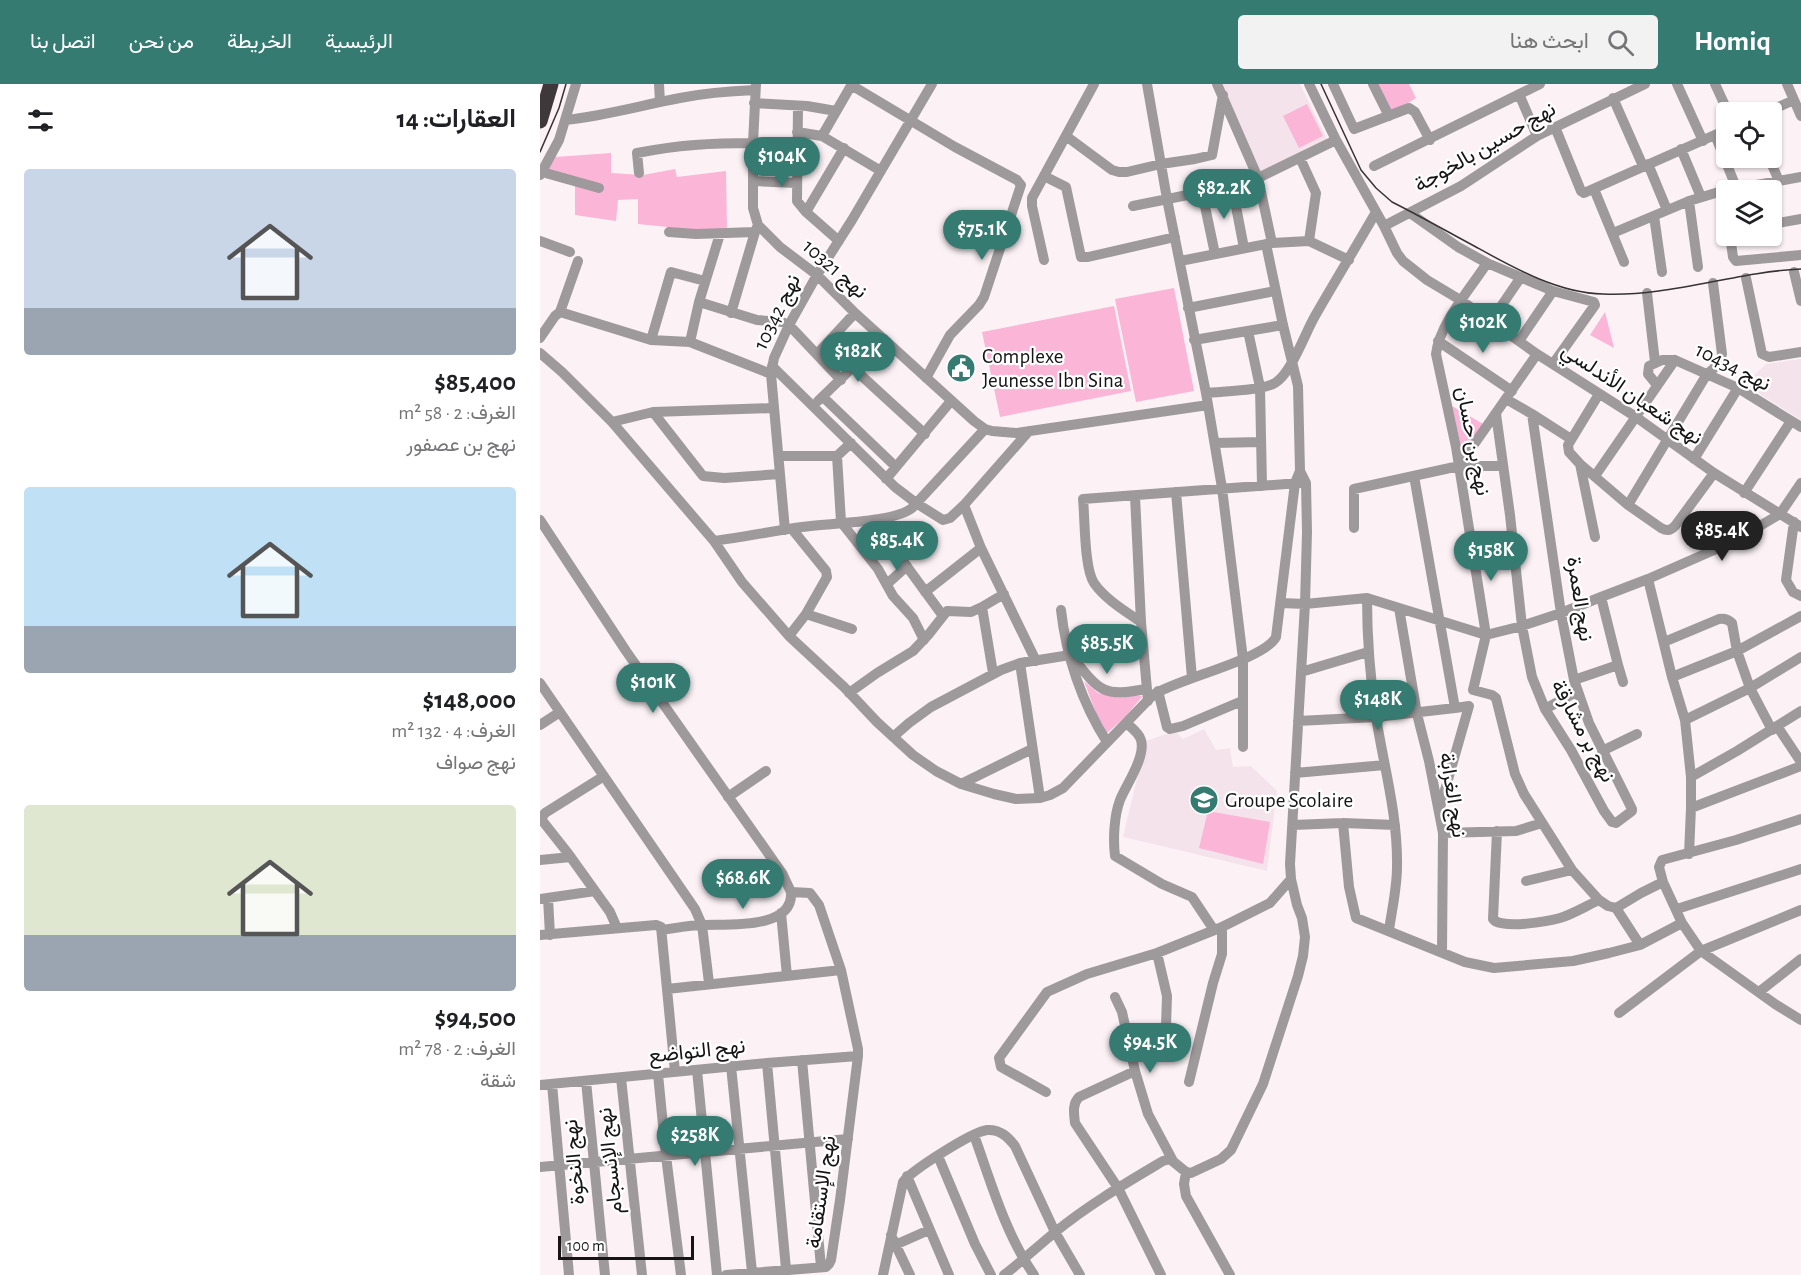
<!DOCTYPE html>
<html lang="ar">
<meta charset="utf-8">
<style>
body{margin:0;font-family:"Alegreya Sans",Vazirmatn,sans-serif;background:#f2f2f2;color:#202124;direction:rtl;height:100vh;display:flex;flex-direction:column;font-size:22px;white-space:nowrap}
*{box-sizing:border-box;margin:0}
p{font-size:20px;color:#757577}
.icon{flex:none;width:33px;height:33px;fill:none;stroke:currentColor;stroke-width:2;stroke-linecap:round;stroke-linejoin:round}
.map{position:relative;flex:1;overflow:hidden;direction:ltr}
.sheet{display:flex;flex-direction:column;background:#fff;width:540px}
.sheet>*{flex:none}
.buttons{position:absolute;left:1176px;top:18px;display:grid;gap:12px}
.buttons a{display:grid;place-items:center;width:66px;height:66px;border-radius:6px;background:#fff;box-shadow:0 2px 4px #0004;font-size:30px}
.scale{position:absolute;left:18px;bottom:15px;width:136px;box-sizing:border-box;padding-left:6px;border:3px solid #171416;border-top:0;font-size:16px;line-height:21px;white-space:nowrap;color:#171416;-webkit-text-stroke:4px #fff;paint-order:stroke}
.price{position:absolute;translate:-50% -51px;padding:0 14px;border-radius:21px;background:#357b71;color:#fff;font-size:20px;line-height:39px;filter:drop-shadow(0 2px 3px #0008)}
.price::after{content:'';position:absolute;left:50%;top:36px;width:18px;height:14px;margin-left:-9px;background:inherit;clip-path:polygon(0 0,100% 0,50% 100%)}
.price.on{background:#222;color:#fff}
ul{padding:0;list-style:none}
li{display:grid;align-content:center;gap:12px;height:318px;padding:0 24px}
li span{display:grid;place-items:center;height:186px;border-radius:6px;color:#555}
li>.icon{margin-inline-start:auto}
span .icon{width:108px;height:108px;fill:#fffc;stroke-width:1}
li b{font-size:26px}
h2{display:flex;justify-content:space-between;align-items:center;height:72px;padding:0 24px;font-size:26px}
header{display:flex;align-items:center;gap:36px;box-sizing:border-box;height:84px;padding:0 30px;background:#357b71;color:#fff}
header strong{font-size:28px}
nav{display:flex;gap:33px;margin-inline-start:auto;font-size:21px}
.search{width:420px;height:54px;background:#f2f2f2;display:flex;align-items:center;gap:15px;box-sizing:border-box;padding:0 21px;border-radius:6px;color:#757577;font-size:22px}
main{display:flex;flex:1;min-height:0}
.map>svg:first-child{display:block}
.built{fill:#f4e3eb}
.green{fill:#fbb5d7}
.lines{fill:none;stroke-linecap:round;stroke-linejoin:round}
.minor{stroke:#9e9a9c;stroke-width:10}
.highway{stroke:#3f383b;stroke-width:15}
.tram{stroke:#363235;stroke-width:1.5}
.labels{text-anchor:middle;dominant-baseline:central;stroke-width:4.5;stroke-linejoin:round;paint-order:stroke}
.street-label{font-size:21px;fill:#171416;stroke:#fff}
.poi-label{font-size:21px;fill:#171416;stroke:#fff;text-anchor:start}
</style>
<header>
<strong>Homiq</strong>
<div class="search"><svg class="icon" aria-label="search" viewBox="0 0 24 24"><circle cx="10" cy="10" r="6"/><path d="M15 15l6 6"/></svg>ابحث هنا</div>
<nav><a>الرئيسية</a><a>الخريطة</a><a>من نحن</a><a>اتصل بنا</a></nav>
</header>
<main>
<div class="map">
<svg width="1261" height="1191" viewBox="0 0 1261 1191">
<rect width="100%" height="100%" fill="#fcf2f6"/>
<path class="built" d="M678,0H760L787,55L721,89Z
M1261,275V336L1204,300L1226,280Z
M664,645L676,666L690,664L693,683L711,682L737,707L727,787L583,753L606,657L635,647L643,655Z"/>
<path class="green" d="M838,0H869L876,14L852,29Z
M767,20L783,52L759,64L743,32Z
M71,69V89L103,91L135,85L137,93L186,87L187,147L156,146L98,140V115L78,116L76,137L35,131V101L4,93L15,73Z
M634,204L654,307L596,318L575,215Z
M574,222L591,307L460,333L442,248Z
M1065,228L1074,264L1050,251Z
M912,322L945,341L923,372Z
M544,597L558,609L573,612H602L601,614L585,633L567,649L557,632Z
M668,727L730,738L723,780L659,764Z"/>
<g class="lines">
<path class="minor" d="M119,0L120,18
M216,0L213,59V124L218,141L240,163L277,191L315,229L434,337L445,345L452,347L476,349L668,321
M607,0L627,115L666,309L682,404L703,575V663
M677,0L718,94L732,159
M769,0L796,56L844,142L857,169L863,177L887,196L922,217L997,270L1096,333L1174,389L1261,443
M793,0L814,45L869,24L875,28L890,56
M833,0L849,32
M1137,0L1163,57
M1175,0L1188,28
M1247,0L1261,32
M311,1L415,63L477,96L481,101L444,213L439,221L410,251L386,294
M979,10L997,52
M1073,14L1103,82
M214,19L267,22L296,27
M258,22L257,117L266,128L299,157
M1227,28L1254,16
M25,36C64,32 102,21 140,14C165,9 190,7 215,6
M1015,43L1041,107L1044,109L1186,46
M257,48L282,52L341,87
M1175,51L1196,103
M282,52L312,0
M526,52L572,86L579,88H587L621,80L655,75L672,71L683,11
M1141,65L1161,113
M760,74L776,109L769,157L809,176
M1229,74L1239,97
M1108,80L1127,126
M834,82L1000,0
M2,88L59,104
M99,89L97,69C138,61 171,59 213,59
M0,91L19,56L36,0
M504,92L526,103L541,173H548L635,153
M213,97L256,99
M692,102L704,164
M1054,105L1084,178
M662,108L675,170
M1149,117L1158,183
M593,122L692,102L718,94L796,56
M266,128L304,64
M870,129L918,163L947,179
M1114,132L1122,188
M1232,140L1261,135
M844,142L921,102L997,52L1105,0
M129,148L156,150L215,148L218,141
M1073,149L1149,117L1182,107L1261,93
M1190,152L1193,173L1196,177L1261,171
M0,157L30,168
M504,176L492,122V114L554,0
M640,177L732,159L769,157
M1254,188L1261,217
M1206,194L1222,270L1229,273L1261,268
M1107,209L1115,278
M159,218L217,236L242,238L249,241L301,296
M648,224L735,207
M20,228L38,177
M191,229L215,148
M951,237L981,193
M708,247L720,303L722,402
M0,254L15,232L20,228L111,256L150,258L231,290
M111,256L131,188L165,197
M654,256L743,241
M898,257L972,307
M979,257L1013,207
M150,258L159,218L180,150
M0,269L22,288L72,338L174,457L202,498L249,552L304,603L337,638L373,671L396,687L421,700L454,710L476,715L500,714L510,711L523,704L613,611C639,594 724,576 736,553L755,399L760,387L758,302L743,241L726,160
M277,270L315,229
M1013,280L1055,221L1054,218L1013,207L947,179C931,204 899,240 896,270L916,363L946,551L933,606L952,611L956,614L975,690L984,710L1032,786L1059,816L1068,822L1076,824L1100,861
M232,282L355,403L376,419L403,436L410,434L424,421L489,347
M313,284L385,350
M1117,301L1108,290L1109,282L1122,276H1135
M666,309C683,307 721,307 735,299C751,290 765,249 775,232C795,197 816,163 836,128
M1059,310L1028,361L1029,368L1040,380L1088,421L1121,444C1127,447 1130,447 1135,442L1174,389
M283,313L356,383
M278,317L343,254
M113,328L163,392L184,394L240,390
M956,330L970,431L982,542L992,593L1005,625L1031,666L1064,727L1072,738L1076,739L1092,727V725L1049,639L1034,596L1021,529L992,330L966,315
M992,330L1031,355
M72,338L113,328L234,324
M311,359L297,372L301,438L338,485L353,512L373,534L384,556
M675,359L721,358
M239,372H297
M1154,375L1198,304
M1040,380L1055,453
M919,382L997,270
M874,392L915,624L929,622L899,727
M1055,392L1135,276L1198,304L1261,343
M346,395L411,317
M636,408L652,594
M1204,409L1251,337
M595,412L601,538L608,617
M424,421L441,464L496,577
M1088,421L1167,290C1175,284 1180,279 1182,270L1173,199
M0,436L86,567L242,789L251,808
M333,436L403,532
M1254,438L1246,496L1253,508L1261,512
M814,444V405L919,382H963
M245,446L231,290L234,274L249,241L277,191L312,136L392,0
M174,457C204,453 233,447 262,443C288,439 354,439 372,424L445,345
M1108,495L1132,593L1145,636L1151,693V724L1149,770
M347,500L367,482
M385,508L441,464
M1061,513L1108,495L1190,459L1208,449L1240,430L1261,399
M827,514C827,554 830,593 836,633C844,683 858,732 857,783C857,804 852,825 849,846
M741,519L765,520L827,514L946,551L982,542L1021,529L1061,513L1078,581
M442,523L453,589
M859,524L877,630L889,677L903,749L902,869
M521,526C526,572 542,619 567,658
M266,530L312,545
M601,538C585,527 565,515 554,499C544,484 545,434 543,415L759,399
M249,552L266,530L287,493L286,487L252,445
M1124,558L1179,535C1184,534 1188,535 1192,539L1197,567L1210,604L1232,646
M534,575C560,608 564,613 606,605
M480,579L500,714
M761,588L828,568
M1132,593L1197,567L1261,532
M1034,596L1078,581L1083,598
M0,599L155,825L162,841L169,899
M618,607L627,643L630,645L643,642L702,617
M309,609L337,589L373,567L389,550L407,527L431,528L442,523L464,510
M1005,625L1038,607
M1145,636L1210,604L1261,573
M758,637L836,633L915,624
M586,639C591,643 599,649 601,656C606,673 586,701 580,716C574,732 573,755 575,772L622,800L652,813L674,846
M0,641L20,628
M1237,642L1261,678
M353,653L369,639L391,623L461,586L480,579L530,571
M1062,667L1097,650
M755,689L845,681
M64,692L5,729L1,735L27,768L70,828L77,844
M1151,693L1197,667L1261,627
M421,700L492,665
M188,713L226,687
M1151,724L1261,682
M1261,735L1196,756L1122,776L1119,783L1123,798L1142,839L1161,867L1235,920L1261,936
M803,739L809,803L816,834L925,878L954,884L1033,877L1069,869L1100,861L1142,839
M753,741L803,739L855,741
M957,747L953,835L955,837C968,844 1005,838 1020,834C1033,830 1046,822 1059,816
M903,749L976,747L1002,739
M0,776L31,773
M986,797L1032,786
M8,814L10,851
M0,815L55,807
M1076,824L1101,809L1123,798
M1137,825L1261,785
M241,829L247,892
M122,846C136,844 150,841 164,841C187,840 254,846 251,808
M0,851L116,841L121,843L135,988
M617,869L627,912L625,973
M127,905L301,886
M1219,908L1261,875
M575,913L582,928L595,987L608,1030L633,1077
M1079,929L1161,867L1261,826
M262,976L281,1183
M227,979L246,1185
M191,982L212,1188
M157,986L177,1191
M595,987L539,1013C532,1020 534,1030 535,1039L578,1104L621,1191
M118,990L126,1072L141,1191
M81,994L102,1191
M46,997L65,1191
M649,998L673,899L682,870V843
M12,1000L29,1191
M0,1001L227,979L318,972
M506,1008L461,983L459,974L507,908L547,890L617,869L682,843L730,819L751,795
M434,1051C451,1098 465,1149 494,1191
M398,1072L435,1160L451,1191
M0,1083L308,1055
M646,1088L644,1100L646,1112L690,1191
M367,1092L409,1191
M351,1151L370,1191
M355,1161L389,1146
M186,1191L286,1183L289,1180L291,1176L300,1116L318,972V965L301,886L279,821L270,809L251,808
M343,1191L363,1098C372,1086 432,1048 447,1046C460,1045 468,1053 475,1062L515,1148L540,1191
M464,1191C481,1178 497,1163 514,1149C548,1121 586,1099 623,1077L630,1075L646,1088L651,1089L681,1075L691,1066L723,1000L758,892L763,872L765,853L762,834L757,821L751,795L750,780L765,520L767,448L766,399L760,387"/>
<path class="highway" d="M0,37L11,0"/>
<path class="tram" d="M781,0L821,86L836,104L852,118C880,132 908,148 936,163C974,184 1018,209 1063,210C1130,213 1194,188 1261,185
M0,68L19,24L26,0"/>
</g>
<defs>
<g id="civic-disc" transform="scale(1.5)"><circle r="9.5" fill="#357b71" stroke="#fff"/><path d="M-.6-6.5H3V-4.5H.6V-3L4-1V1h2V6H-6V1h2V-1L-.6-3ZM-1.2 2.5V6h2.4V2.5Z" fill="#fff"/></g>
<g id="school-disc" transform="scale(1.5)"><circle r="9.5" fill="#357b71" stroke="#fff"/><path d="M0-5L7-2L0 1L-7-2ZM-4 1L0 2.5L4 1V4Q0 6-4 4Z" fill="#fff"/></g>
</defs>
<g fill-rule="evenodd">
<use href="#civic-disc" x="421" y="284"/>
<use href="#school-disc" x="664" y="716"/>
</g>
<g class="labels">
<g class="street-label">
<text transform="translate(945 63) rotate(-30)">نهج حسين بالخوجة</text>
<text transform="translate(295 185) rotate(41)">نهج 10321</text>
<text transform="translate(237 228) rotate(-64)">نهج 10342</text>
<text transform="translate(1193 283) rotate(27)">نهج 10434</text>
<text transform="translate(1092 310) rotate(34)">نهج شعبان الأندلسي</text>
<text transform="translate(933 357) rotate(79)">نهج بن حسان</text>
<text transform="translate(1040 515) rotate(81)">نهج العمرة</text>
<text transform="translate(1043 647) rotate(62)">نهج بر مشارقة</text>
<text transform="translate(913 711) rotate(81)">نهج الغرابة</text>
<text transform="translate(157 967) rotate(-6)">نهج التواضع</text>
<text transform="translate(70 1077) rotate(-96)">نهج الإنسجام</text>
<text transform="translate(34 1078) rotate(-95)">نهج النخوة</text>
<text transform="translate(281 1108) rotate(-82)">نهج الإستقامة</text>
</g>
<g class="poi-label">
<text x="442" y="272">Complexe<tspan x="442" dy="24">Jeunesse Ibn Sina</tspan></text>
<text x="685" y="716">Groupe Scolaire</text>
</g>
</g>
</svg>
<div class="buttons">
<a><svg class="icon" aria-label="locate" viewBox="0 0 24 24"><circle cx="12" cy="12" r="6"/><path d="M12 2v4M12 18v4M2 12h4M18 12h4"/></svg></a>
<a><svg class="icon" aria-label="layers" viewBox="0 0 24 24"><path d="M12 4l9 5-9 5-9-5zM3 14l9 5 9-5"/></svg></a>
</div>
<div class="scale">100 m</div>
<b class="price" style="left:242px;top:104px">$104K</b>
<b class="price" style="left:684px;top:136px">$82.2K</b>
<b class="price" style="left:442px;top:177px">$75.1K</b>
<b class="price" style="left:943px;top:270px">$102K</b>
<b class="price" style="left:318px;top:299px">$182K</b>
<b class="price on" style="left:1182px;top:478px">$85.4K</b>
<b class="price" style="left:357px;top:488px">$85.4K</b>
<b class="price" style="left:951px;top:498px">$158K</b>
<b class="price" style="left:567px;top:591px">$85.5K</b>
<b class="price" style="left:113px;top:630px">$101K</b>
<b class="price" style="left:838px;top:647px">$148K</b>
<b class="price" style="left:203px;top:826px">$68.6K</b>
<b class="price" style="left:610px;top:990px">$94.5K</b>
<b class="price" style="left:155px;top:1083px">$258K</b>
</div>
<section class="sheet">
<h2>العقارات: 14<svg class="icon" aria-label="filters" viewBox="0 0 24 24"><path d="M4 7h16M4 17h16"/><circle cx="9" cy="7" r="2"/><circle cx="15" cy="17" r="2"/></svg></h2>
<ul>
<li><span style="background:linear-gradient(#c9d6e8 75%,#9aa5b1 0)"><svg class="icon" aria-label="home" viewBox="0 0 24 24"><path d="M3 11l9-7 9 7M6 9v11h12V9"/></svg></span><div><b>$85,400</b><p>الغرف: 2 · 58 m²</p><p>نهج بن عصفور</p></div></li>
<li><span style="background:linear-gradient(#bfe0f5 75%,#9aa5b1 0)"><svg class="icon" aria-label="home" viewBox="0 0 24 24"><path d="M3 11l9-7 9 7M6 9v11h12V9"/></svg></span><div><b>$148,000</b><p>الغرف: 4 · 132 m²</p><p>نهج صواف</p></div></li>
<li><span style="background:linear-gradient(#dfe7d0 70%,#9aa5b1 0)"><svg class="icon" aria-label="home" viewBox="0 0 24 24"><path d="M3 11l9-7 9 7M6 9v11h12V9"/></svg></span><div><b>$94,500</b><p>الغرف: 2 · 78 m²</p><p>شقة</p></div></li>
</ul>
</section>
</main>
